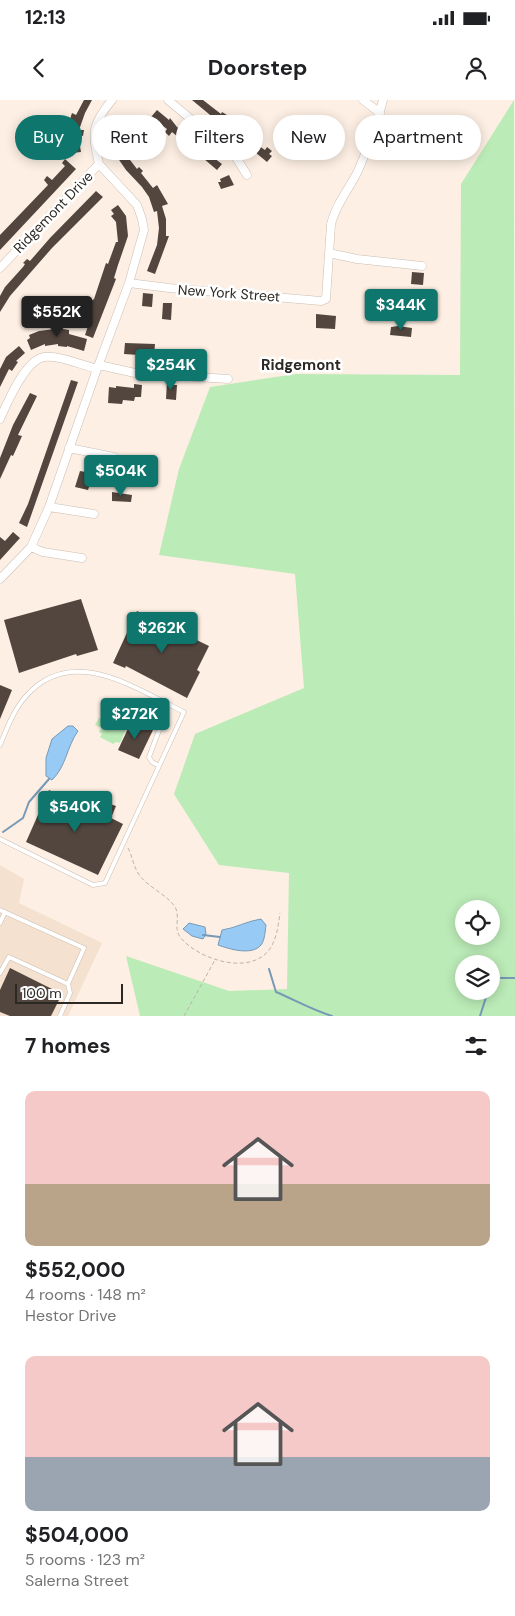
<!DOCTYPE html>
<meta charset="utf-8">
<style>
body{margin:0;font-family:"DM Sans",sans-serif;background:#f2f2f2;color:#202124;height:100vh;display:flex;flex-direction:column;font-size:19px;white-space:nowrap}
*{box-sizing:border-box;margin:0}
p{font-size:16px;color:#757577}
.icon{flex:none;width:28px;height:28px;fill:none;stroke:currentColor;stroke-width:2;stroke-linecap:round;stroke-linejoin:round}
.map{position:relative;height:916px;overflow:hidden}
.side{display:flex;flex-direction:column;background:#fff;flex:1}
.side>*{flex:none}
.banner{position:absolute;left:15px;top:15px;width:485px;height:45px;display:flex;gap:10px}
.controls{position:absolute;left:455px;top:800px;display:grid;gap:10px}
.controls a{display:grid;place-items:center;width:45px;height:45px;border-radius:50%;background:#fff;box-shadow:0 2px 12px #0003;font-size:25px}
.scale{position:absolute;left:15px;bottom:12px;width:108px;box-sizing:border-box;padding-left:5px;border:2px solid #2c2823;border-top:0;font-size:14px;line-height:18px;white-space:nowrap;color:#2c2823;-webkit-text-stroke:4px #fff;paint-order:stroke}
.price{position:absolute;translate:-50% -42px;padding:0 11px;border-radius:5px;background:#0f766e;color:#fff;font-size:16px;line-height:32px;filter:drop-shadow(0 1px 2px #0008)}
.price::after{content:'';position:absolute;left:50%;top:30px;width:15px;height:11px;margin-left:-8px;background:inherit;clip-path:polygon(0 0,100% 0,50% 100%)}
.price.active{background:#222;color:#fff}
ul{padding:0;list-style:none}
li{display:grid;align-content:center;gap:10px;height:265px;padding:0 25px}
li span{display:grid;place-items:center;height:155px;border-radius:10px;color:#555}
li>.icon{margin-inline-start:auto}
span .icon{width:90px;height:90px;fill:#fffc;stroke-width:1}
li b{font-size:21px}
h2{display:flex;justify-content:space-between;align-items:center;height:60px;padding:0 25px;font-size:21px}
.chip{padding:0 18px;border-radius:22px;background:#fff;box-shadow:0 2px 12px #0003;font-size:18px;line-height:45px}
.chip.active{background:#0f766e;color:#fff}
.status{display:flex;justify-content:space-between;align-items:center;height:35px;padding:0 25px;background:#fff;direction:ltr}
.status svg{height:14px;fill:currentColor}
header{display:flex;justify-content:space-between;align-items:center;height:65px;padding:0 25px;background:#fff;font-size:22px;font-weight:700}
.map>svg:first-child{display:block}
.built{fill:#f4e1cf}
.green{fill:#bbebb7;fill-rule:evenodd}
.water{fill:#97caf5;stroke:#7799b6}
.lines{fill:none;stroke-linecap:round;stroke-linejoin:round}
.stream{stroke:#7799b6;stroke-width:2}
.building{fill:#53463f}
.service-casing{stroke:#cbbeb2;stroke-width:5}
.minor-casing{stroke:#cbbeb2;stroke-width:9}
.path{stroke:#beb3a9;stroke-width:1;stroke-dasharray:4 2.5;stroke-linecap:butt}
.service{stroke:#fff;stroke-width:4}
.minor{stroke:#fff;stroke-width:8}
.labels{text-anchor:middle;dominant-baseline:central;stroke-width:5;stroke-linejoin:round;paint-order:stroke}
.street-label{font-size:14px;fill:#2c2823;stroke:#fff}
.neighbourhood-label{font-size:15px;font-weight:bold;fill:#2c2823;stroke:#fff}
</style>
<div class="status"><b>12:13</b><svg viewBox="0 0 49 12"><path d="M0 12V9h3v3zM5 12V6h3v6zM10 12V3h3v9zM15 12V0h3v12zM26 1h20v11H26zM47 4h2v5h-2z"/></svg></div>
<header><svg class="icon" aria-label="back" viewBox="0 0 24 24"><path d="M15 5l-7 7 7 7"/></svg>Doorstep<svg class="icon" aria-label="person" viewBox="0 0 24 24"><circle cx="12" cy="8" r="4"/><path d="M4 21q1-7 8-7t8 7"/></svg></header>
<div class="map">
<svg width="515" height="916" viewBox="0 0 515 916">
<rect width="100%" height="100%" fill="#fdefe3"/>
<path class="built" d="M0,765L24,779L19,803L102,843L68,916H0Z"/>
<path class="green" d="M514,0L515,916H140L126,856L229,891L287,889L289,773L219,765L174,694L195,634L304,588L295,474L159,455L179,369L210,287L296,274L460,275L461,84ZM464,809H491V836H464ZM464,864H491V891H464Z
M111,613L125,620L123,624L127,626L120,643L116,642L113,644L100,637L102,634L99,632L102,628L95,625L99,618L105,620Z"/>
<path class="water" d="M68,626H73L78,631C67,646 66,667 52,680L46,676V658L52,639Z
M261,819L266,825C265,831 265,840 261,845C252,856 229,849 218,845L222,830C236,828 247,821 261,819Z
M189,823L205,827L206,834L203,839L192,836L183,829Z"/>
<g class="lines">
<path class="stream" d="M3,732L23,718L29,702L49,679
M203,835L220,837
M269,869L276,892C295,900 312,910 332,916
M491,886L496,878H515
M480,916L488,891"/>
</g>
<path class="building" d="M84,0H92L85,13L79,30H84L83,36L78,35L81,52L72,53L69,34H67L68,25L72,13L76,15Z
M192,0H203L221,14L222,12L227,15L225,18L241,31L244,27L250,32L247,36L262,48L265,50L267,47L272,51L269,54L272,56L267,62Z
M157,10L169,20L170,18L177,27L211,53L210,55L222,64L217,70L183,41L172,32L169,36L165,32L167,29L151,17Z
M113,23L123,26L119,36L110,33Z
M118,42L125,57L127,56L137,69L139,67L143,71L141,73L153,88L157,85L168,104L162,106L166,119V136H169L155,174L147,171L157,145L159,128L157,111L154,112L149,97L142,87L126,70L115,54L112,56L109,50L112,49L111,45Z
M65,59L76,69L0,150V135L48,85L44,80L47,76L52,80L65,66L62,63Z
M229,75L234,85L221,89L218,82H221L220,79Z
M96,91L103,97L52,148L10,196L0,212V196L5,187L23,167L25,164L23,163L27,159L30,161L50,138Z
M118,105L126,116L128,136L118,165L114,178L116,179L93,238L85,235L89,223L79,219L82,211L87,212L90,202L94,199L106,163L108,164L116,142H118L116,122L111,116L114,114L111,110Z
M412,172L424,173L423,185L411,184Z
M143,193L153,194L152,207L142,206Z
M163,203H172L171,220L162,219Z
M316,214L336,216L335,229L316,228Z
M57,216L65,217L63,229L69,230V234L87,239L84,251L67,246V247L58,246V244L45,246V244L31,250L27,240L30,238L29,235L39,231L55,229Z
M398,226L412,228L411,237L390,235L391,227Z
M125,243L155,244L154,256L124,254Z
M19,246L25,253L16,261L18,262L12,271L9,269L0,287V269L6,257Z
M71,280L78,282L27,427L19,423L28,404Z
M167,281L173,282V285H177L176,300L166,299Z
M134,284L142,285L141,297H135L134,301L123,300L122,304L108,303L109,287L116,288V286L134,288Z
M30,293L37,296L18,335L22,336L18,345L13,356L11,355L0,379V358L13,325Z
M102,361L126,364L125,383L117,382L118,374L107,373L106,378H100Z
M80,371L96,374L93,385L90,384L88,390L75,387Z
M112,392L132,395L131,402L112,401Z
M13,432L20,438L0,460V437L5,441Z
M81,499L98,550L77,556L76,554L19,573L4,520Z
M137,511L209,546L197,570L200,572L187,598L126,566L125,568L113,563Z
M0,585L12,590L0,619Z
M132,620L153,630L139,659L118,650Z
M49,690L103,717L110,704L116,706L111,718L123,724L98,775L26,742Z
M10,868L62,894L51,916H10L0,912V890Z"/>
<g class="lines">
<g class="service-casing">
<path id="service" d="M0,645C7,628 14,609 27,595C73,544 136,589 184,612L105,783L93,785L0,739
M159,666L152,662L149,657L161,625
M0,810L84,848L68,884L70,893L60,916
M0,823L5,812
M0,873L9,857L68,884"/>
</g>
<g class="minor-casing">
<path id="minor" d="M168,0L235,56L247,75
M363,0L380,13
M329,153L357,159L422,166
M0,168L99,64C92,33 91,25 112,0
M129,183L169,188L321,201L326,199L331,124C336,104 349,89 358,71C368,48 377,24 383,0
M99,265L135,273L228,279
M0,319C7,303 25,260 44,257C60,255 81,265 97,269
M69,348L114,357
M49,407L94,414
M31,447L43,452L82,458
M0,479L31,447L49,407L97,269L129,183L144,130L142,119L137,105L99,64"/>
</g>
<path class="path" d="M128,748C133,757 133,767 140,776C148,787 171,797 176,809C180,819 173,829 181,838C198,859 249,876 269,850C277,839 278,826 280,813
M184,916L215,860"/>
<use href="#service" class="service"/>
<use href="#minor" class="minor"/>
</g>
<g class="labels">
<g class="street-label">
<text transform="translate(53 112) rotate(-46)">Ridgemont Drive</text>
<text transform="translate(229 193) rotate(4)">New York Street</text>
</g>
<g class="neighbourhood-label">
<text x="301" y="265">Ridgemont</text>
</g>
</g>
</svg>
<div class="controls">
<a><svg class="icon" aria-label="locate" viewBox="0 0 24 24"><circle cx="12" cy="12" r="6"/><path d="M12 2v4M12 18v4M2 12h4M18 12h4"/></svg></a>
<a><svg class="icon" aria-label="layers" viewBox="0 0 24 24"><path d="M12 4l9 5-9 5-9-5zM3 14l9 5 9-5"/></svg></a>
</div>
<div class="scale">100 m</div>
<b class="price" style="left:401px;top:231px">$344K</b>
<b class="price active" style="left:57px;top:238px">$552K</b>
<b class="price" style="left:171px;top:291px">$254K</b>
<b class="price" style="left:121px;top:397px">$504K</b>
<b class="price" style="left:162px;top:554px">$262K</b>
<b class="price" style="left:135px;top:640px">$272K</b>
<b class="price" style="left:75px;top:733px">$540K</b>
<div class="banner">
<a class="chip active">Buy</a>
<a class="chip">Rent</a>
<a class="chip">Filters</a>
<a class="chip">New</a>
<a class="chip">Apartment</a>
</div>
</div>
<section class="side">
<h2>7 homes<svg class="icon" aria-label="filters" viewBox="0 0 24 24"><path d="M4 7h16M4 17h16"/><circle cx="9" cy="7" r="2"/><circle cx="15" cy="17" r="2"/></svg></h2>
<ul>
<li><span style="background:linear-gradient(#f6c9c9 60%,#b9a48a 0)"><svg class="icon" aria-label="home" viewBox="0 0 24 24"><path d="M3 11l9-7 9 7M6 9v11h12V9"/></svg></span><div><b>$552,000</b><p>4 rooms · 148 m²</p><p>Hestor Drive</p></div></li>
<li><span style="background:linear-gradient(#f6c9c9 65%,#9aa5b1 0)"><svg class="icon" aria-label="home" viewBox="0 0 24 24"><path d="M3 11l9-7 9 7M6 9v11h12V9"/></svg></span><div><b>$504,000</b><p>5 rooms · 123 m²</p><p>Salerna Street</p></div></li>
</ul>
</section>
